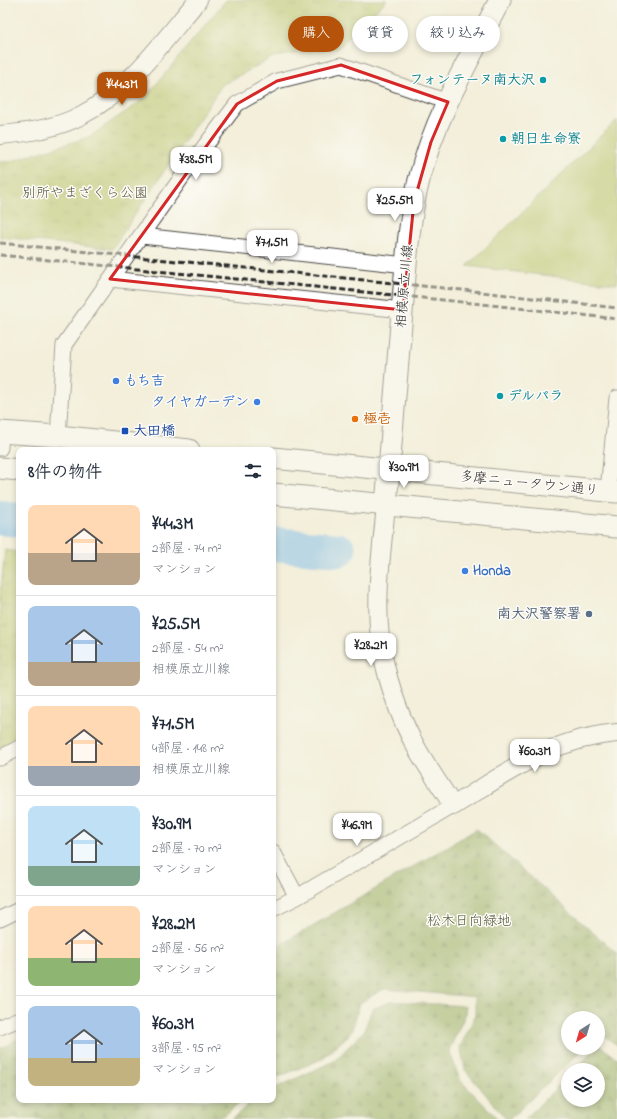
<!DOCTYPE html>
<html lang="ja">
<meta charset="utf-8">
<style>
body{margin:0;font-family:"Indie Flower","Klee One",sans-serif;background:#f6f6f7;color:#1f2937;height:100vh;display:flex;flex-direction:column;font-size:15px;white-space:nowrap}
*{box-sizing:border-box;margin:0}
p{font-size:13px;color:#747a83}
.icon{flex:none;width:22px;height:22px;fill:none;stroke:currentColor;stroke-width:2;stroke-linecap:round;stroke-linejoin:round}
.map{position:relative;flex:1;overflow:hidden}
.drawer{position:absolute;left:16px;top:447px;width:260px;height:656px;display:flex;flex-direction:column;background:#fff;border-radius:8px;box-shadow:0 2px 6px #0003}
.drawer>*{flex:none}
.top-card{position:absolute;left:288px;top:16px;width:269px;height:36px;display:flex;gap:8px}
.needle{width:26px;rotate:217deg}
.tools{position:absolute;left:561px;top:1011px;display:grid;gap:8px}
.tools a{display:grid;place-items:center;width:44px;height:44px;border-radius:50%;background:#fff;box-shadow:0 2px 6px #0003;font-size:20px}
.price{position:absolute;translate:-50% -34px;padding:0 9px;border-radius:8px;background:#fff;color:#222;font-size:13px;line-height:26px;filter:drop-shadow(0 1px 2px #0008)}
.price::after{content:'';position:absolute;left:50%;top:24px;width:12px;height:9px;margin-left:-6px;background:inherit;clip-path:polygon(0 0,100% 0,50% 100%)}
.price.current{background:#b45309;color:#fff}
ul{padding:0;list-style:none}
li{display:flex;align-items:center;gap:12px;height:100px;padding:0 12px}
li+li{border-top:1px solid #e0e1e3}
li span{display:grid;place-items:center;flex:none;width:112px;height:80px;border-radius:8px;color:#555}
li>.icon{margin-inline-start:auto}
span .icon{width:48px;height:48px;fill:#fffc;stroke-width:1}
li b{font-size:17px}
h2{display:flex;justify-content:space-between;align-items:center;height:48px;padding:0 12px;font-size:17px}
.pill{padding:0 14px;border-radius:18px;background:#fff;box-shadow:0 2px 6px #0003;font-size:14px;line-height:36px}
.pill.current{background:#b45309;color:#fff}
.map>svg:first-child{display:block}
.grass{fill:#b3c265;stroke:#6f7648}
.forest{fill:url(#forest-firs);stroke:#5c6a42}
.park{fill:url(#park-tufts);stroke:#6f7648}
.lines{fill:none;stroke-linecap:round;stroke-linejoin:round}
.river{stroke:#79bbee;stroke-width:34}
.minor-casing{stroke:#494845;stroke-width:17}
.tertiary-casing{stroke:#494845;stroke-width:20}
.secondary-casing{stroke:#494845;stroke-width:23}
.minor{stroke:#fff;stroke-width:15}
.tertiary{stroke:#fff;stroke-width:18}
.secondary{stroke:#fff;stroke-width:21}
.rail{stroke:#2b2b2b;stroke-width:3;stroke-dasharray:6 3;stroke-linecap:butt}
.marked{fill:none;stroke:#d62828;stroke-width:3;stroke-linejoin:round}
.culture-dot{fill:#0f9aa8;stroke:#fdfcf7;stroke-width:1.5}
.shop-dot{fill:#3f7fe0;stroke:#fdfcf7;stroke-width:1.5}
.food-dot{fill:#e8710a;stroke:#fdfcf7;stroke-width:1.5}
.transit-dot{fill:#1a4fb4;stroke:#fdfcf7;stroke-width:1.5}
.service-dot{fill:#5c6f8a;stroke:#fdfcf7;stroke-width:1.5}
.labels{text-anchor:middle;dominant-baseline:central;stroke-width:3;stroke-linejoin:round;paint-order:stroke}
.culture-label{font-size:14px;font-weight:bold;fill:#0d838f;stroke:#fdfcf7;text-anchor:start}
.park-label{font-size:14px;fill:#54583c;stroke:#fdfcf7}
.street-label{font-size:14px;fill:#2b2b2b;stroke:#fdfcf7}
.shop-label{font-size:14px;font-weight:bold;fill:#366cbe;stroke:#fdfcf7;text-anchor:start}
.food-label{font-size:14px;font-weight:bold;fill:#c56008;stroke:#fdfcf7;text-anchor:start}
.transit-label{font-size:14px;font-weight:bold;fill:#164399;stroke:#fdfcf7;text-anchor:start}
.service-label{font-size:14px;font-weight:bold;fill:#4e5e75;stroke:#fdfcf7;text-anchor:end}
</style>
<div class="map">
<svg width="617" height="1119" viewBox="0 0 617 1119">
<defs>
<pattern id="forest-firs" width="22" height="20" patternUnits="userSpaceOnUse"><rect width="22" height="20" fill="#8ea85a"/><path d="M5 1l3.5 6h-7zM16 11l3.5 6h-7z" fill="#74894b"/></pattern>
<pattern id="park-tufts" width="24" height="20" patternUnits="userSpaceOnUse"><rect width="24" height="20" fill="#b3c265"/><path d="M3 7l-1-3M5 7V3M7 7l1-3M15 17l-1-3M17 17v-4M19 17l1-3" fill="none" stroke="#929e53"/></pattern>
</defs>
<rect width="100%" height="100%" fill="#fdfcf7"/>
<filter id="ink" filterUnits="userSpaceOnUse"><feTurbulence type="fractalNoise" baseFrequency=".025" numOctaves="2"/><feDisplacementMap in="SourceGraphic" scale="8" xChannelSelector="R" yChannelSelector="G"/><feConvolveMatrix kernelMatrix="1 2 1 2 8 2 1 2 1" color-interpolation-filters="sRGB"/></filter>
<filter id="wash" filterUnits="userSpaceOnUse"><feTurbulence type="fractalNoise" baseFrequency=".012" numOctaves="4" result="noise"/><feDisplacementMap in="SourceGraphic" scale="16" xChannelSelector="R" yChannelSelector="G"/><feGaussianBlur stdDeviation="0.9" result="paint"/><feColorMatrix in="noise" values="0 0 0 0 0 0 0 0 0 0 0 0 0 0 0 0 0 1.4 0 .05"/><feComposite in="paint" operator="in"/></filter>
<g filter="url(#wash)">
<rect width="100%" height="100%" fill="#f3efda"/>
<path class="grass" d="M617,120V284L467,266Z"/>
<path class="forest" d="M477,829L617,954V1045L600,1033L598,1034V1018H568V1048H584L510,1119H506L465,1070L460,1047L475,1016V997L384,989L360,1003L351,1033L322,1059L273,1079V948L278,946Z
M392,1001L466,1006L465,1016L449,1050L460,1080L498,1119H232L253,1100H273V1089L334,1061L364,1031L372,1009Z
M19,1038V1100H242L224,1116L138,1118L137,1119H0V1049Z
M599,1045L617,1058V1119H525L568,1076V1100H598V1070H574L596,1048H598Z"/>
<path class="park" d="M226,0H387L338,48L273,57L222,85L112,249L0,237V161L8,162L89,137L144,99Z
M5,550L19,552V739L0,751V596Z"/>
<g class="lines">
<path class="river" d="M0,518L19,520
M273,544L339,550"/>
</g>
</g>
<g filter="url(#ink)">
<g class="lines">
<g class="minor-casing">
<path id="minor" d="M142,236L406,265
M110,279L403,310
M58,436L64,345L189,167L237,104L277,81L341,65L448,102
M0,448L1,433
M608,491L617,398
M0,758L19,748
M273,852L297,897
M273,909L297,897L453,806
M0,919L19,910
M0,1027L19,1019"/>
</g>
<g class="tertiary-casing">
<path id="tertiary" d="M0,135C25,133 57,128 80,116C129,91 163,41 198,0
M386,505C382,549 375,595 380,638C384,672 399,717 416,747C427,767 441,786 453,806C507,773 552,738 617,733"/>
</g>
<g class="secondary-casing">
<path id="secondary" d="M0,432L58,436L189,450
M273,458L617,492
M0,468L19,470
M273,494L617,527
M386,505C391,441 397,376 402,312C406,267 408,223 419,180C435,116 470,58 500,0"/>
</g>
<use href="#minor" class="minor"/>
<use href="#tertiary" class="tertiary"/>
<use href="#secondary" class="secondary"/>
<path class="rail" d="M0,243L482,292L617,308
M0,255L482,304L617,319"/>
</g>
</g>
<path d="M0 0H617V1119H0ZM341,65L448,102L431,142L414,202L403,310L110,279L237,104L277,81Z" fill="#f3efda" fill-opacity=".55" fill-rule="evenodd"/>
<path class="marked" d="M341,65L448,102L431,142L414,202L403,310L110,279L237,104L277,81Z"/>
<g class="culture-dot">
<circle cx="543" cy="80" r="4"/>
<circle cx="503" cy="139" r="4"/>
<circle cx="500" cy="396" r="4"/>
</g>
<g class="shop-dot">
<circle cx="116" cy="381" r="4"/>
<circle cx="257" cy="402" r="4"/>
<circle cx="465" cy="571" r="4"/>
</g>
<circle class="food-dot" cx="355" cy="419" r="4"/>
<rect class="transit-dot" x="121" y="427" width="8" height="8" rx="2"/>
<circle class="service-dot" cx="589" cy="614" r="4"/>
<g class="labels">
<g class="culture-label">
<text x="535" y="80" text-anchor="end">フォンテーヌ南大沢</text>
<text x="511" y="139">朝日生命寮</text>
<text x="508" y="396">デルパラ</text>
</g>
<g class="park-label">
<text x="85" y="193">別所やまざくら公園</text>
<text x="469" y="921">松木日向緑地</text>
</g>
<g class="street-label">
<text transform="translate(405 286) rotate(-85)">相模原立川線</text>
<text transform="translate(529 484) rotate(6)">多摩ニュータウン通り</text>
</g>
<g class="shop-label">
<text x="124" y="381">もち吉</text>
<text x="249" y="402" text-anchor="end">タイヤガーデン</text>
<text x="473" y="571">Honda</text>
</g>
<g class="food-label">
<text x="363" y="419">極壱</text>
</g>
<g class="transit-label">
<text x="133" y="431">大田橋</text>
</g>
<g class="service-label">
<text x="581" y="614">南大沢警察署</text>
</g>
</g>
</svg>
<div class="tools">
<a><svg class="needle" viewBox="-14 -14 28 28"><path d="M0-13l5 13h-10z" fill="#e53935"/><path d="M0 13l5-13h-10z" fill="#747a83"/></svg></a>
<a><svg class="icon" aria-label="layers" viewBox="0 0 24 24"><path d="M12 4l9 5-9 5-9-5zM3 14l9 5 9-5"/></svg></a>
</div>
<b class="price current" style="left:122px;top:106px">¥44.3M</b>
<b class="price" style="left:196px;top:181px">¥38.5M</b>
<b class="price" style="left:395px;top:222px">¥25.5M</b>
<b class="price" style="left:272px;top:264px">¥71.5M</b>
<b class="price" style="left:404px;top:489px">¥30.9M</b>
<b class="price" style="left:371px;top:667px">¥28.2M</b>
<b class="price" style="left:535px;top:773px">¥60.3M</b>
<b class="price" style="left:357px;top:847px">¥46.9M</b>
<div class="top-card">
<a class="pill current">購入</a>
<a class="pill">賃貸</a>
<a class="pill">絞り込み</a>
</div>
<section class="drawer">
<h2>8件の物件<svg class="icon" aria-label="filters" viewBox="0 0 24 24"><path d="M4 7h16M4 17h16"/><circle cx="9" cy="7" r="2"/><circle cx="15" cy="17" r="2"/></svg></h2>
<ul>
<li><span style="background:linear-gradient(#ffd9b3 60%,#b9a48a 0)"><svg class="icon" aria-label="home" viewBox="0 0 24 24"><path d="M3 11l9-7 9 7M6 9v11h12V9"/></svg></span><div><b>¥44.3M</b><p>2部屋 · 74 m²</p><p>マンション</p></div></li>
<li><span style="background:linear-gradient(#a9c7e8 70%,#b9a48a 0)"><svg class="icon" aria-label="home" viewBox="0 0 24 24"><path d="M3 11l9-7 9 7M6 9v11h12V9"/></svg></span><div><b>¥25.5M</b><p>2部屋 · 54 m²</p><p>相模原立川線</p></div></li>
<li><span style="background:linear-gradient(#ffd9b3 75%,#9aa5b1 0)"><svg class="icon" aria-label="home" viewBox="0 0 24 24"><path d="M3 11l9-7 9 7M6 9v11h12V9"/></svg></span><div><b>¥71.5M</b><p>4部屋 · 148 m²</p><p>相模原立川線</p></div></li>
<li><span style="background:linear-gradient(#bfe0f5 75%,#7fa58c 0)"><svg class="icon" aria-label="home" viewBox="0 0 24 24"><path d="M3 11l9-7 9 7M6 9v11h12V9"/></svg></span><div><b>¥30.9M</b><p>2部屋 · 70 m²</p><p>マンション</p></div></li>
<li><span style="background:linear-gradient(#ffd9b3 65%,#8fb573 0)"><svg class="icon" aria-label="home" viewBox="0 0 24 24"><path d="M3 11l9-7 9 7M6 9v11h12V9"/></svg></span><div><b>¥28.2M</b><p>2部屋 · 56 m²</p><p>マンション</p></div></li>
<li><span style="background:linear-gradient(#a9c7e8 65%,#c2b280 0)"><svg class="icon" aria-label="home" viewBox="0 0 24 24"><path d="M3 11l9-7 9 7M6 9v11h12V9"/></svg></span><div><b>¥60.3M</b><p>3部屋 · 95 m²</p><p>マンション</p></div></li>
</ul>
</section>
</div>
